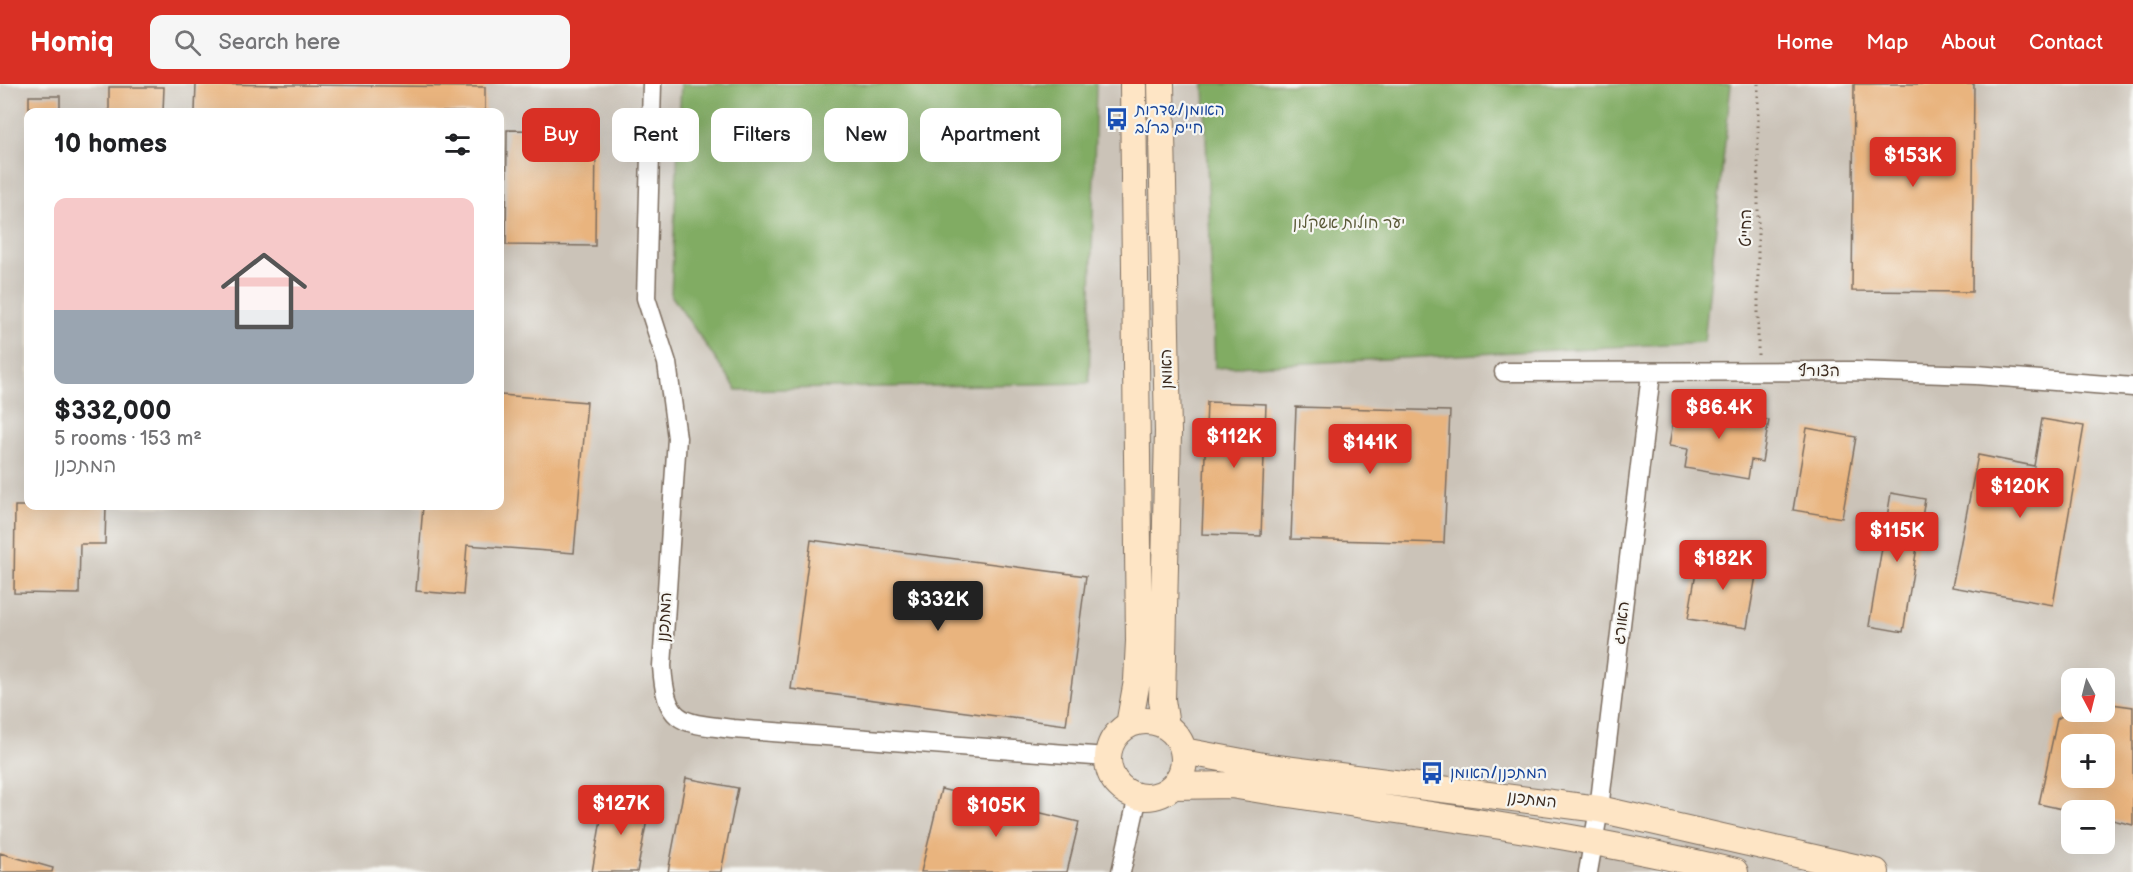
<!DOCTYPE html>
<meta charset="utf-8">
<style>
body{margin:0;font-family:"Balsamiq Sans","Playpen Sans Hebrew",sans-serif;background:#f6f6f6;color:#202124;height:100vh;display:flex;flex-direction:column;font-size:22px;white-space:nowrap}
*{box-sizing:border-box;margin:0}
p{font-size:20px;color:#757577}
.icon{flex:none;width:33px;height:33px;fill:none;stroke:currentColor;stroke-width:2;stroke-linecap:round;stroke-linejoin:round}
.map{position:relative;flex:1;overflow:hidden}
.drawer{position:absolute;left:24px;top:24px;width:480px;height:402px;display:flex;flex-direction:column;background:#fff;border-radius:12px;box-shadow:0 6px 24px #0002}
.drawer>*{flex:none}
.guide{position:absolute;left:522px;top:24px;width:570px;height:54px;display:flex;gap:12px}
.needle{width:39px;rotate:173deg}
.fabs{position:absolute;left:2061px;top:584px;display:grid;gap:12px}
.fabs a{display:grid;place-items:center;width:54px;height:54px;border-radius:12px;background:#fff;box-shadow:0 6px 24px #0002;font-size:30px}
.price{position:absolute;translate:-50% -51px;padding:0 14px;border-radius:6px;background:#d93025;color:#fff;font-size:20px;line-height:39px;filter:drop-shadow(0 2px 3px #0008)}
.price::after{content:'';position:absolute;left:50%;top:36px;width:18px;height:14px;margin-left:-9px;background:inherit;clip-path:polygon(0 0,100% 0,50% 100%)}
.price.on{background:#222;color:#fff}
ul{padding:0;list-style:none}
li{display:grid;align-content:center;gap:12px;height:318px;padding:0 30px}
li+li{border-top:2px solid #e0e0e0}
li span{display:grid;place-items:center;height:186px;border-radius:12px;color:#555}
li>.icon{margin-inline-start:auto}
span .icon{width:108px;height:108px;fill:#fffc;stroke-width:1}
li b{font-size:26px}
h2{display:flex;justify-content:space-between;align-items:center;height:72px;padding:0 30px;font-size:26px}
.chip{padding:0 21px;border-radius:12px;background:#fff;box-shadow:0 6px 24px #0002;font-size:21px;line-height:54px}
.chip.on{background:#d93025;color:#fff}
header{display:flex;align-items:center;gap:36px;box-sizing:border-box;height:84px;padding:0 30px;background:#d93025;color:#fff}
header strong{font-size:28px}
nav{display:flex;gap:33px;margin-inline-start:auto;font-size:21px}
.search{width:420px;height:54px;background:#f6f6f6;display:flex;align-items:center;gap:15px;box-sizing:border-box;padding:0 21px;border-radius:12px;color:#757577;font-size:22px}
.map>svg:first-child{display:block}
.industrial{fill:#cbc3b8;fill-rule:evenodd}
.forest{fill:#81ac64;stroke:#5e6b41;stroke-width:1.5}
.building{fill:#e9b47e;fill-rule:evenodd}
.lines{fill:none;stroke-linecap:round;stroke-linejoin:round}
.street-casing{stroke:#7c6d5f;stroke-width:21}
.secondary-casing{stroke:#7c6d5f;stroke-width:28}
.path{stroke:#7c6d5f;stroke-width:3;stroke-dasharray:1.5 4.5;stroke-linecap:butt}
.street{stroke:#fff;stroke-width:18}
.secondary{stroke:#fee5c5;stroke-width:26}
.labels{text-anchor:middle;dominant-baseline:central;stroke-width:4.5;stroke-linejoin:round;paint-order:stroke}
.transit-label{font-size:16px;fill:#164399;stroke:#f6f6f2;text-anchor:start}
.park-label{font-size:16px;fill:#5a5937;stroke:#f6f6f2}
.street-label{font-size:16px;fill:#3b2a1e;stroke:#f6f6f2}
</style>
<header>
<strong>Homiq</strong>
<div class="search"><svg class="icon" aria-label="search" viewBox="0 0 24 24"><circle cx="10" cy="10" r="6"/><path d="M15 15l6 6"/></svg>Search here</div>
<nav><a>Home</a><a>Map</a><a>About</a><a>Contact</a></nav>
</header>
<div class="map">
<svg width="2133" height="788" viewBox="0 0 2133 788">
<rect width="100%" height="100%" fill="#f6f6f2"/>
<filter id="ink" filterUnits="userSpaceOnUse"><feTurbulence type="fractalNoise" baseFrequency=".0167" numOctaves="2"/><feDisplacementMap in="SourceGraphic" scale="12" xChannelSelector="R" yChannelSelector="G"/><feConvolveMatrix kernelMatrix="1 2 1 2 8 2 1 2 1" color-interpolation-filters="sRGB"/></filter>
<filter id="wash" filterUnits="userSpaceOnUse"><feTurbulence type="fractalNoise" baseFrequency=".008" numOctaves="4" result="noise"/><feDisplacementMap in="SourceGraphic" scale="24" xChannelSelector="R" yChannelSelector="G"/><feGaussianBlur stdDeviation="1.35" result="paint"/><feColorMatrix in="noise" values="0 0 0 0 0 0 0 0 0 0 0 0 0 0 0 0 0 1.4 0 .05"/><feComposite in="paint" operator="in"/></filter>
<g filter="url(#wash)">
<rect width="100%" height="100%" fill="#f4ead8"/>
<path class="industrial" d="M0,0H2133V788H0ZM28,28H500V422H28ZM2072,594H2104V627H2072ZM2072,660H2104V693H2072ZM2072,726H2104V759H2072Z"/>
<path class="forest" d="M681,0H1096L1089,299L737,306L671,211Z
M1204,0H1731L1704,258L1215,284Z"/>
<g id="blocks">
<path class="building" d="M196,0L485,3V28H195Z
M1854,0H1974L1972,208L1852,207Z
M109,3H164L163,28H109Z
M29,12H60V28H29Z
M507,46L596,47L595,162L506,161Z
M500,311L587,318L574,469L467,461L463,511L416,507L423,422H500Z
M1207,318L1266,320L1261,452L1202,450Z
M1676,320L1769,336L1762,378L1751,376L1748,395L1685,384L1688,365L1669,362Z
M1296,323L1450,327L1444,459L1291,455Z
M2042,335L2084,342L2053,521L1952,503L1978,371L2034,382Z
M1807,344L1856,353L1842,434L1793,426Z
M1891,409L1925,415L1903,548L1869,542Z
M15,422H106L105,460H80L79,510L14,509Z
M811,456L1086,492L1066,641L791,605Z
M1699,470L1758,480L1747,544L1688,535Z
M2104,619L2133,623V741L2104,734V726H2067L2039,720L2057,635L2070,627H2104ZM2072,660H2104V693H2072Z
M686,694L738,704L721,788H668Z
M941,705L1079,738L1067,788H921Z
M605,712L650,720L637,788H592Z
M0,769L53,784L52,788H0Z"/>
</g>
</g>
<g filter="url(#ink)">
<use href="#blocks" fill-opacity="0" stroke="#7c6d5f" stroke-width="1.5"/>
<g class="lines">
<g class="street-casing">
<path id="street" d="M652,0L646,214L667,279L677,354L662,582C666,640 680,639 733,645L1107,673
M1504,288L1855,287L1976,291L2133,303
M1121,788L1138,712
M1588,788L1599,725L1651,290"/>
</g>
<g class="secondary-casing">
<path id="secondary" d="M1161,0L1168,348L1162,616L1166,642
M1108 675a38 38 0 1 1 76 0a38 38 0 1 1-76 0Z
M1129,641L1137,597L1139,557L1133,0
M1183,667L1269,683L1599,725L1876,788
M1173,702L1231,701L1262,706C1420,730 1579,750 1735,788"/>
</g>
<path class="path" d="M1758,271V0"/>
<use href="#street" class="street"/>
<use href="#secondary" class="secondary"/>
</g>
</g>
<defs>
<g id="bus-bare" transform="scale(1.8)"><path d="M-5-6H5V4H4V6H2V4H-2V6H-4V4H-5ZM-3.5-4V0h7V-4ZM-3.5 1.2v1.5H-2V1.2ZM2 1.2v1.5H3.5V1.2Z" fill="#1a4fb4" stroke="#f6f6f2" stroke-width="2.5" paint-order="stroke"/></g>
</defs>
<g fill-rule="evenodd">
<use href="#bus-bare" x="1117" y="35"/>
<use href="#bus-bare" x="1432" y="689"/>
</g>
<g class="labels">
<g class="transit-label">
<text x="1135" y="26">האומן/שדרות<tspan x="1135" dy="18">חיים ברלב</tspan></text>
<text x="1450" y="689">המתכנן/האומן</text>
</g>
<g class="park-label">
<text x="1349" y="139">יער חולות אשקלון</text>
</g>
<g class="street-label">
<text transform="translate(1746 144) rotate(-90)">החייט</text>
<text transform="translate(1167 285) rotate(-91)">האומן</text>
<text x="1819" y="287">הצורף</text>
<text transform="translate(665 533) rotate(-86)">המתכנן</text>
<text transform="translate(1622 539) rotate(-83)">האורג</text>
<text transform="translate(1532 716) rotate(7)">המתכנן</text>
</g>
</g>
</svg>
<div class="fabs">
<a><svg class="needle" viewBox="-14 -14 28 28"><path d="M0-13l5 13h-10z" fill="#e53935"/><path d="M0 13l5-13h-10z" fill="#757577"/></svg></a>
<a>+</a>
<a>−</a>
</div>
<b class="price" style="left:1913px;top:104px">$153K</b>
<b class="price" style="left:1719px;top:356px">$86.4K</b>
<b class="price" style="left:1234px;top:385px">$112K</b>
<b class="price" style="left:1370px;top:391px">$141K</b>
<b class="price" style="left:2020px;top:435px">$120K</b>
<b class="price" style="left:1897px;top:479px">$115K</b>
<b class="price" style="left:1723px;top:507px">$182K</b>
<b class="price on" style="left:938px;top:548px">$332K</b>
<b class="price" style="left:621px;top:752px">$127K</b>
<b class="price" style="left:996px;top:754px">$105K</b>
<div class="guide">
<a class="chip on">Buy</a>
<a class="chip">Rent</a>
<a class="chip">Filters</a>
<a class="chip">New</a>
<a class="chip">Apartment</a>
</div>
<section class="drawer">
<h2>10 homes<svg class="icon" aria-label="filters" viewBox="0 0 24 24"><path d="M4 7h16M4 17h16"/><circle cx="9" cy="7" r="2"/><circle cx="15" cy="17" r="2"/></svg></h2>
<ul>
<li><span style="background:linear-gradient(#f6c9c9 60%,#9aa5b1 0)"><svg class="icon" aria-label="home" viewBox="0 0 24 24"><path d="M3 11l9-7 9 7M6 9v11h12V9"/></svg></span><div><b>$332,000</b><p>5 rooms · 153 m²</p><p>המתכנן</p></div></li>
</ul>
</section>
</div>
